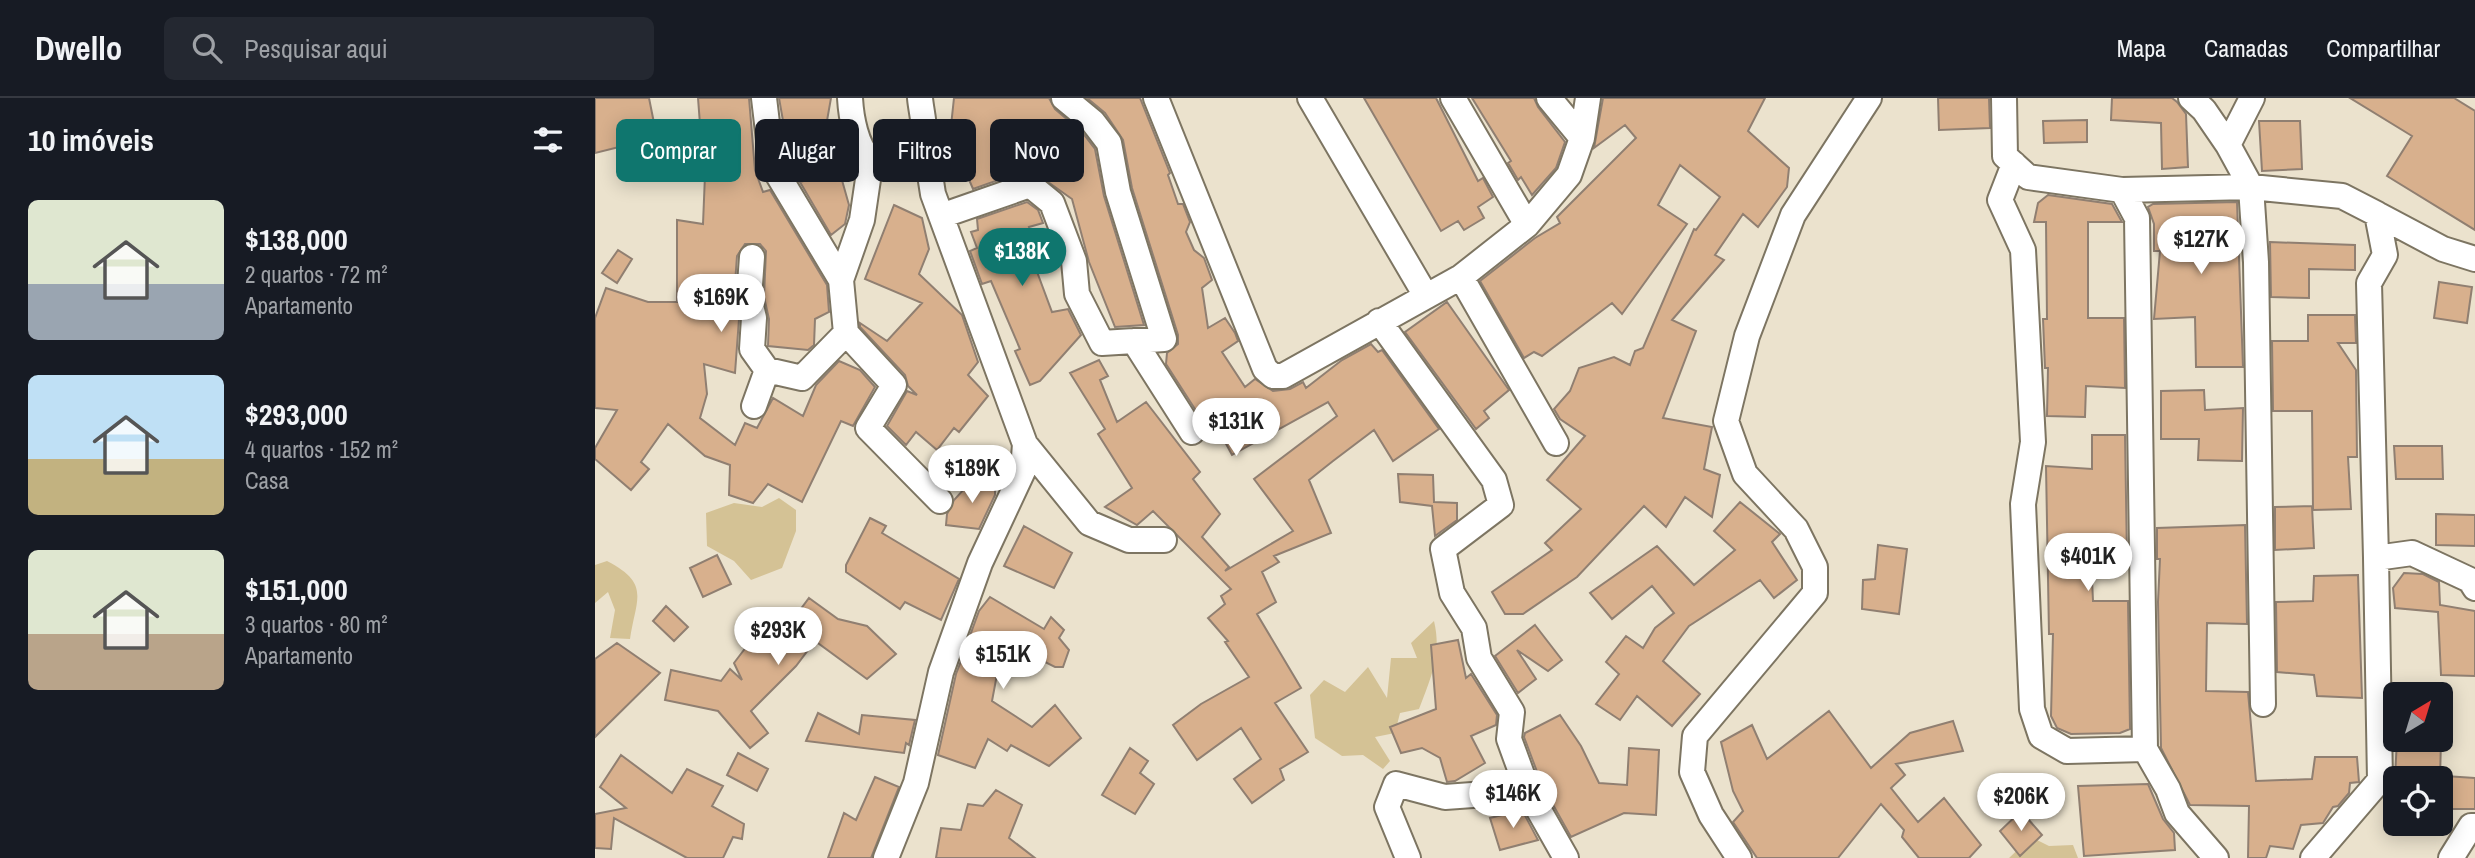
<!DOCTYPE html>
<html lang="pt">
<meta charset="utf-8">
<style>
body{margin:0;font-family:"Archivo Narrow",sans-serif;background:#242831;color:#f1f3f6;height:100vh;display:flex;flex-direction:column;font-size:26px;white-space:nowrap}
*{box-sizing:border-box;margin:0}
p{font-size:23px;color:#9ea1a6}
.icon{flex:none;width:38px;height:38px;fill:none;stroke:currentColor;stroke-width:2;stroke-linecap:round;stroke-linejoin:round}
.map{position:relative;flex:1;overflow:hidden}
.panel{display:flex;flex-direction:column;background:#171b24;width:595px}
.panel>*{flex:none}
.hud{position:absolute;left:21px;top:21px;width:665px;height:63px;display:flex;gap:14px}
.needle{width:46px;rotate:38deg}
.buttons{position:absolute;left:1788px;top:584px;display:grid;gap:14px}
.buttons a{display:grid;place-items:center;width:70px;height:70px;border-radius:10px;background:#171b24;box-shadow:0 4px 18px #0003;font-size:35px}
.price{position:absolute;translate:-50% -60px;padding:0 16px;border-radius:24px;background:#fff;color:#222;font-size:23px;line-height:46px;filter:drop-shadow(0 2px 4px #0008)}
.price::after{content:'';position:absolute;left:50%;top:42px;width:21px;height:16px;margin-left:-10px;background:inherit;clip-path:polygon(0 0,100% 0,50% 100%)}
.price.active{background:#0f766e;color:#fff}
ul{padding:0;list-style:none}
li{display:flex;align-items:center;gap:21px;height:175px;padding:0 28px}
li span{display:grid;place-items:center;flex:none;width:196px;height:140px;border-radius:10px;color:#555}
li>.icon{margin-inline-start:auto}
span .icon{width:84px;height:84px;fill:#fffc;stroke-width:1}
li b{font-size:30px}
h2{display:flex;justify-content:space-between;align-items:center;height:84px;padding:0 28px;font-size:30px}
.pill{padding:0 24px;border-radius:10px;background:#171b24;box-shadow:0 4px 18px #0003;font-size:24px;line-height:63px}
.pill.active{background:#0f766e;color:#fff}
header{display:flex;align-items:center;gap:42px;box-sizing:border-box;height:98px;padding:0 35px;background:#171b24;border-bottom:2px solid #363941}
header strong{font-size:33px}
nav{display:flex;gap:38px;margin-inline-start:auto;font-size:24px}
.search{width:490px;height:63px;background:#242831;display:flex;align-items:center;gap:18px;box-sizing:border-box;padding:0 24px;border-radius:10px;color:#9ea1a6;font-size:26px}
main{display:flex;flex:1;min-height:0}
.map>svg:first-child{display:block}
.green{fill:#d4c295}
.building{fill:#d8b08d;stroke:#907f71;stroke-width:2}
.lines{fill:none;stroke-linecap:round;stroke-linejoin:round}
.minor-casing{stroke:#7d7562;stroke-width:28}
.minor{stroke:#fff;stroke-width:24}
</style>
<header>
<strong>Dwello</strong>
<div class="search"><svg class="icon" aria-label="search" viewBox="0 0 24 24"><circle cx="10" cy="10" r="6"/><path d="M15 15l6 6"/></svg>Pesquisar aqui</div>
<nav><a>Mapa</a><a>Camadas</a><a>Compartilhar</a></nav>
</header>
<main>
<section class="panel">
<h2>10 imóveis<svg class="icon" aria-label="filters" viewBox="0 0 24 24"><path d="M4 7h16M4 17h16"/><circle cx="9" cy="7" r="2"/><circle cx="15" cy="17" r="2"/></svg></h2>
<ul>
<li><span style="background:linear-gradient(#dfe7d0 60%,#9aa5b1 0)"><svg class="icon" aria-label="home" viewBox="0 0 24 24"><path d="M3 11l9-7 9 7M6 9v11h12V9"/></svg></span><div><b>$138,000</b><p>2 quartos · 72 m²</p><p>Apartamento</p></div></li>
<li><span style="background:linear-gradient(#bfe0f5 60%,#c2b280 0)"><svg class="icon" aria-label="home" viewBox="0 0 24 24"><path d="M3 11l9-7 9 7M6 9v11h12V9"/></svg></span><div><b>$293,000</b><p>4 quartos · 152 m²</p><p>Casa</p></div></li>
<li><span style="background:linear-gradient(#dfe7d0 60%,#b9a48a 0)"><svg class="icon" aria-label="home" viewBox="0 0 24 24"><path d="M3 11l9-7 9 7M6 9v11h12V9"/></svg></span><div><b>$151,000</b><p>3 quartos · 80 m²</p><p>Apartamento</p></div></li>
</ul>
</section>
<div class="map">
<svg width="1880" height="760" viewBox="0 0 1880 760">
<rect width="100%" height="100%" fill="#ebe2cd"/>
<path class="green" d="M184,400L201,412V433L187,470L156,482L139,463L112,448L111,415L139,405L167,409Z
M12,463C56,486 41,500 35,541L15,540L20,512L13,494L0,505V467Z
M839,523C847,557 836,579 824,611L805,615L800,635L780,639L795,663L788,671L768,657L747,658L720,640L715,597L729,582L750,594L773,569L792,600L796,560H822L816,545Z
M1436,739L1454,748L1478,747L1483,760H1414Z"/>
<path class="building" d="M0,0H54L61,35L56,41L0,55Z
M103,0H154L160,72L168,94L175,92L232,187L234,214L220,221L219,247L213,252L173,248L174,221L169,199L171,153L165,146H150L142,158L139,199L144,221L140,275L109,266L112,296L105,320L140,347L150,325L162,330L178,300L208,318L221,287L244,263L265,272L280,289L258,328L246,323L207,404L173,386L158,405L134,397L135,367L110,358L73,326L46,364L54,371L36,392L0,361V350L22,312L0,310V220L11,190L53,204H82V122L108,126L110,77L117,76L106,39Z
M184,0H236L230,34L244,30L252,66L243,68L254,107L250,126L236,137L205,84L238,75L194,57Z
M359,0H454L460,11L487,34L500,51L509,98L549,227L520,229L494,164L477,101L422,62L426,74L378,91L355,37Z
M492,0H545L575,75L573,77L583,106H588L595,124L591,134L599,152L609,160L617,182L607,190L613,230L630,220L640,235L643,243L627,254L650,289L660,281L678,293L695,291L708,284L711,290L747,262L776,246L783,254L787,252L844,331L798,363L779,332L738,363L714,382L736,435L679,458L684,464L667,474L681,504L662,516L706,590L680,605L713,654L685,671L689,682L657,705L639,681L666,661L646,630L602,662L578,627L606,606L654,579L630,544L633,543L613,520L630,506L626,498L636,491L558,413L542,427L510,409L537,390L503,336L510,331L475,275L504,262L513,278L505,282L522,324L551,304L605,374L598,381L625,416L607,439L634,469L630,473L698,433L659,381L742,318L733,304L637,357L616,318L607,322L571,266L572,255L583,246V237L537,90L528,42L510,15Z
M769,0H841L883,83L888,80L898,99L883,109L889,120L869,132L863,123L846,133Z
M877,0H939L943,9L970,44L961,70L937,97L926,79L923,82L913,65L916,63Z
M1008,0H1170L1153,33L1194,70L1192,89L1163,129L1148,116L1120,157L1129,162L1077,222L1101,233L1068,320L1117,329L1109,371L1125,377L1117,419L1090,399L1071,429L1049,408L982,479L928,516H910L897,494L957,452L950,445L986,411L952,382L990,338L965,321L959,311L975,293L984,270L1019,259L1035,267L1040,253L1048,250L1099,131L1101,132L1125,99L1085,67L1063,107L1092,126L1027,216L1017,205L947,258L939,254L929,260L885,183L940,140L965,125L962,119L1041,40L1030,27L999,50Z
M1343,0H1394L1395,30L1344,32Z
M1517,0H1577L1582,4L1591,16L1593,69L1567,71L1566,25L1516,22Z
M1755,0H1859L1880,13V132L1792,78L1817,38Z
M1492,22V44L1449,45L1448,23Z
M1664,23H1705L1707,71L1667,73Z
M1453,97L1517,106L1527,124H1493V220H1529L1530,290L1491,288L1490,319L1452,318L1453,270H1450L1448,221H1452L1451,124H1439L1443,105Z
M432,104L443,112L448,125L434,129L446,161L438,163L457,214L473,211L486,237L445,283L435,287L420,253L425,251L396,183L387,186L375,153L382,150L376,134L383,132L382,121Z
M1642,104L1648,269H1601L1600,219L1559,221L1565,153H1559V126L1553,109L1558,106Z
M299,107L327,120L334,151L324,176L367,217L383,264L373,277L393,298L364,334L359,330L342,352L321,334L311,347L292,328L312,293L322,297L313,288L310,277L265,229V225L292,243L327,205L270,181Z
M1675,144L1760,147V172L1714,171V200L1676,199Z
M23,152L37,161L22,185L7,175Z
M1844,184L1877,189L1872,225L1839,220Z
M852,204L914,292L889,313L894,320L881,331L810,234Z
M1713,217H1760L1761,245H1743L1761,272L1762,359H1753L1756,411L1718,412L1717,313H1678L1677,243H1713Z
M1609,292L1610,312L1648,310L1647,363L1603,362L1604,341H1566V293Z
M1497,337H1530L1532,460L1496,459L1498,503H1533L1535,631L1525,635L1476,636L1462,630L1456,618L1458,536H1454L1451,368L1497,371Z
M1799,348H1847L1848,381H1801Z
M803,376L838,377L839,404L862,405V422L840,438L837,408L805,404Z
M381,378L400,389V397L384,431L351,427L352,416L359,402Z
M1145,404L1185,436L1177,444L1202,482L1179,500L1165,482L1094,528L1068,563L1105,596L1077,628L1042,598L1025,622L1001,606L1024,576L1011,564L1031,538L1048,550L1060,530L1079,515L1057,488L1017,521L995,495L1062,448L1099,487L1140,452L1119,433Z
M1717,408L1719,450L1680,452V409Z
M1841,416L1880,417V448L1841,447Z
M275,420L291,428L287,435L364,481L346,522L310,504L305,511L251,474V467Z
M1650,427L1652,526L1612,525L1611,593L1653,594L1661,683L1717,681L1720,659H1762L1764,684L1755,685L1754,695L1743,708L1738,709L1728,725L1706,727L1698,751L1675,748L1671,760H1653L1654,708L1595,707L1566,650L1563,504L1565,461H1562V430Z
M429,428L477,455L459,490L409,468Z
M1283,447L1312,451L1304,516L1267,511L1268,482L1280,481Z
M122,457L136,486L108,499L95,470Z
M1809,475L1828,476L1844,484L1845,507L1880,513V578L1846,577L1843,514L1800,510L1798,490Z
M1763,477L1767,600L1722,598L1719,577L1682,574L1681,504L1718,503L1719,478Z
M395,499L449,531L456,519L469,532L464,540L474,552L468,569H460L412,545L418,552L403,571L397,603L437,629L460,607L486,640L454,668L416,647L412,653L393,641L380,670L343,657L361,576L368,558L380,562L369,554L384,513Z
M214,500L243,521L272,528L301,556L272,581L220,543L201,568L156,613L173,635L155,650L123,613L70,602L76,572L126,583L135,571L147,582L139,565L161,536L176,551Z
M71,508L93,529L79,543L58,523Z
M940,527L967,562L953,573L922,552L941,581L923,595L900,558Z
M863,542L871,580L876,576L902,617L901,627L876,638L890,665L860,683L852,684L845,660L827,650L806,655L795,629L841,611L836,547Z
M22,545L65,575L0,639V561Z
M1234,613L1276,670L1315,635L1358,623L1368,653L1301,666L1310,677L1296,690L1323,724L1349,700L1386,747L1374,760H1324L1307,739L1309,732L1286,706L1243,760H1162L1138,724L1148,713L1138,693L1126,644L1157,627L1172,661Z
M223,615L264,636L267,617L320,622L314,647L311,645L309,655L211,643Z
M965,617L986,648L1004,685L1032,687L1034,650L1064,652L1061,717L1029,715L976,739L947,687L929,639L930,635Z
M1802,642H1846L1845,681L1800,679Z
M535,650L553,663L545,675L559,686L540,716L507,697Z
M143,655L173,671L162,693L132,677Z
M26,657L77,695L92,671L128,688L117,708L149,726L147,741L138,739L128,760H92L19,720L16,751L0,750V716L31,710L5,689Z
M1850,678L1880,680V711H1850Z
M280,679L304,689L276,760H233L249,715L261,722Z
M1553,686L1568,721L1579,735L1580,752L1489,758L1483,688Z
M401,692L427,707L414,740L440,760H341L346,730L366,732L373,706L388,708Z
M927,712L943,742L905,752L895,720Z
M1426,713L1447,737L1425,758L1405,733Z"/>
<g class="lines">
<g class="minor-casing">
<path id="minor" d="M255,0C256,18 261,50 276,61C296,77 326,64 329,38C330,26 326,12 325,0
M469,0L498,24L514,45L523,94L569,241L539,243
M561,0L670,271L678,278H688L866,179L932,127L974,77L987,40L993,0
M715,0L831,198
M858,0L932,127
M954,0L987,40
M1409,0L1410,58L1433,79L1527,92L1542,120L1550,651L1573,691L1582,715L1621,760
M1596,0L1609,12L1633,47L1656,89L1661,164L1668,606
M1633,47L1657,0
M1419,66L1405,102L1428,152L1438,344L1428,406L1437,611L1446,638L1472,653L1550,651
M1527,92L1656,89L1747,98L1782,116L1790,157L1774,185L1781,460L1817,455L1875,482L1880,490
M1782,116L1848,151L1880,161
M346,118L435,87L457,105L479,163L482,196L507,245L539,243L597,334
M157,159L154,200L159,220L157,251L172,272
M866,179L961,345
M246,182L267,122L276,61
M784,223L899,382L906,407L848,451L857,495L879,530L884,560L917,614L914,641L933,693
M251,235L299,287L273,330L345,403
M159,308L172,272L207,280L251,235L246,182L177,67L169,0
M430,346L494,425L534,442H569
M291,760L321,685L346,574L385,465L428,373L430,346L338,96L329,38
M813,760L792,709L801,686L850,699L933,693L971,760
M1144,760L1116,717L1097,674L1100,638L1220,495V469L1201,431L1150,376L1131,323L1152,238L1198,117L1274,0
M1718,760L1785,682L1781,460
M1856,760L1876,728H1880"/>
</g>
<use href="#minor" class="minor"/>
</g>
</svg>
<div class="buttons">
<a><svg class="needle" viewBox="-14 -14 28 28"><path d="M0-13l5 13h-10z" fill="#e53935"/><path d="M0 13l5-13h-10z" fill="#9ea1a6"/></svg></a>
<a><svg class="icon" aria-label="locate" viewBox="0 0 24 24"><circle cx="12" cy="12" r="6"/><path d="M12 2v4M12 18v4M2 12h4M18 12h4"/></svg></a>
</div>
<b class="price" style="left:1606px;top:178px">$127K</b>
<b class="price active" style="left:427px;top:190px">$138K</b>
<b class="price" style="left:126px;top:236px">$169K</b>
<b class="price" style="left:641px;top:360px">$131K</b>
<b class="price" style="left:377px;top:407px">$189K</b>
<b class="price" style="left:1493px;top:495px">$401K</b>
<b class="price" style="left:183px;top:569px">$293K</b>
<b class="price" style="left:408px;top:593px">$151K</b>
<b class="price" style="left:918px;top:732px">$146K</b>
<b class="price" style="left:1426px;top:735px">$206K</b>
<div class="hud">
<a class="pill active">Comprar</a>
<a class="pill">Alugar</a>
<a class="pill">Filtros</a>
<a class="pill">Novo</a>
</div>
</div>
</main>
